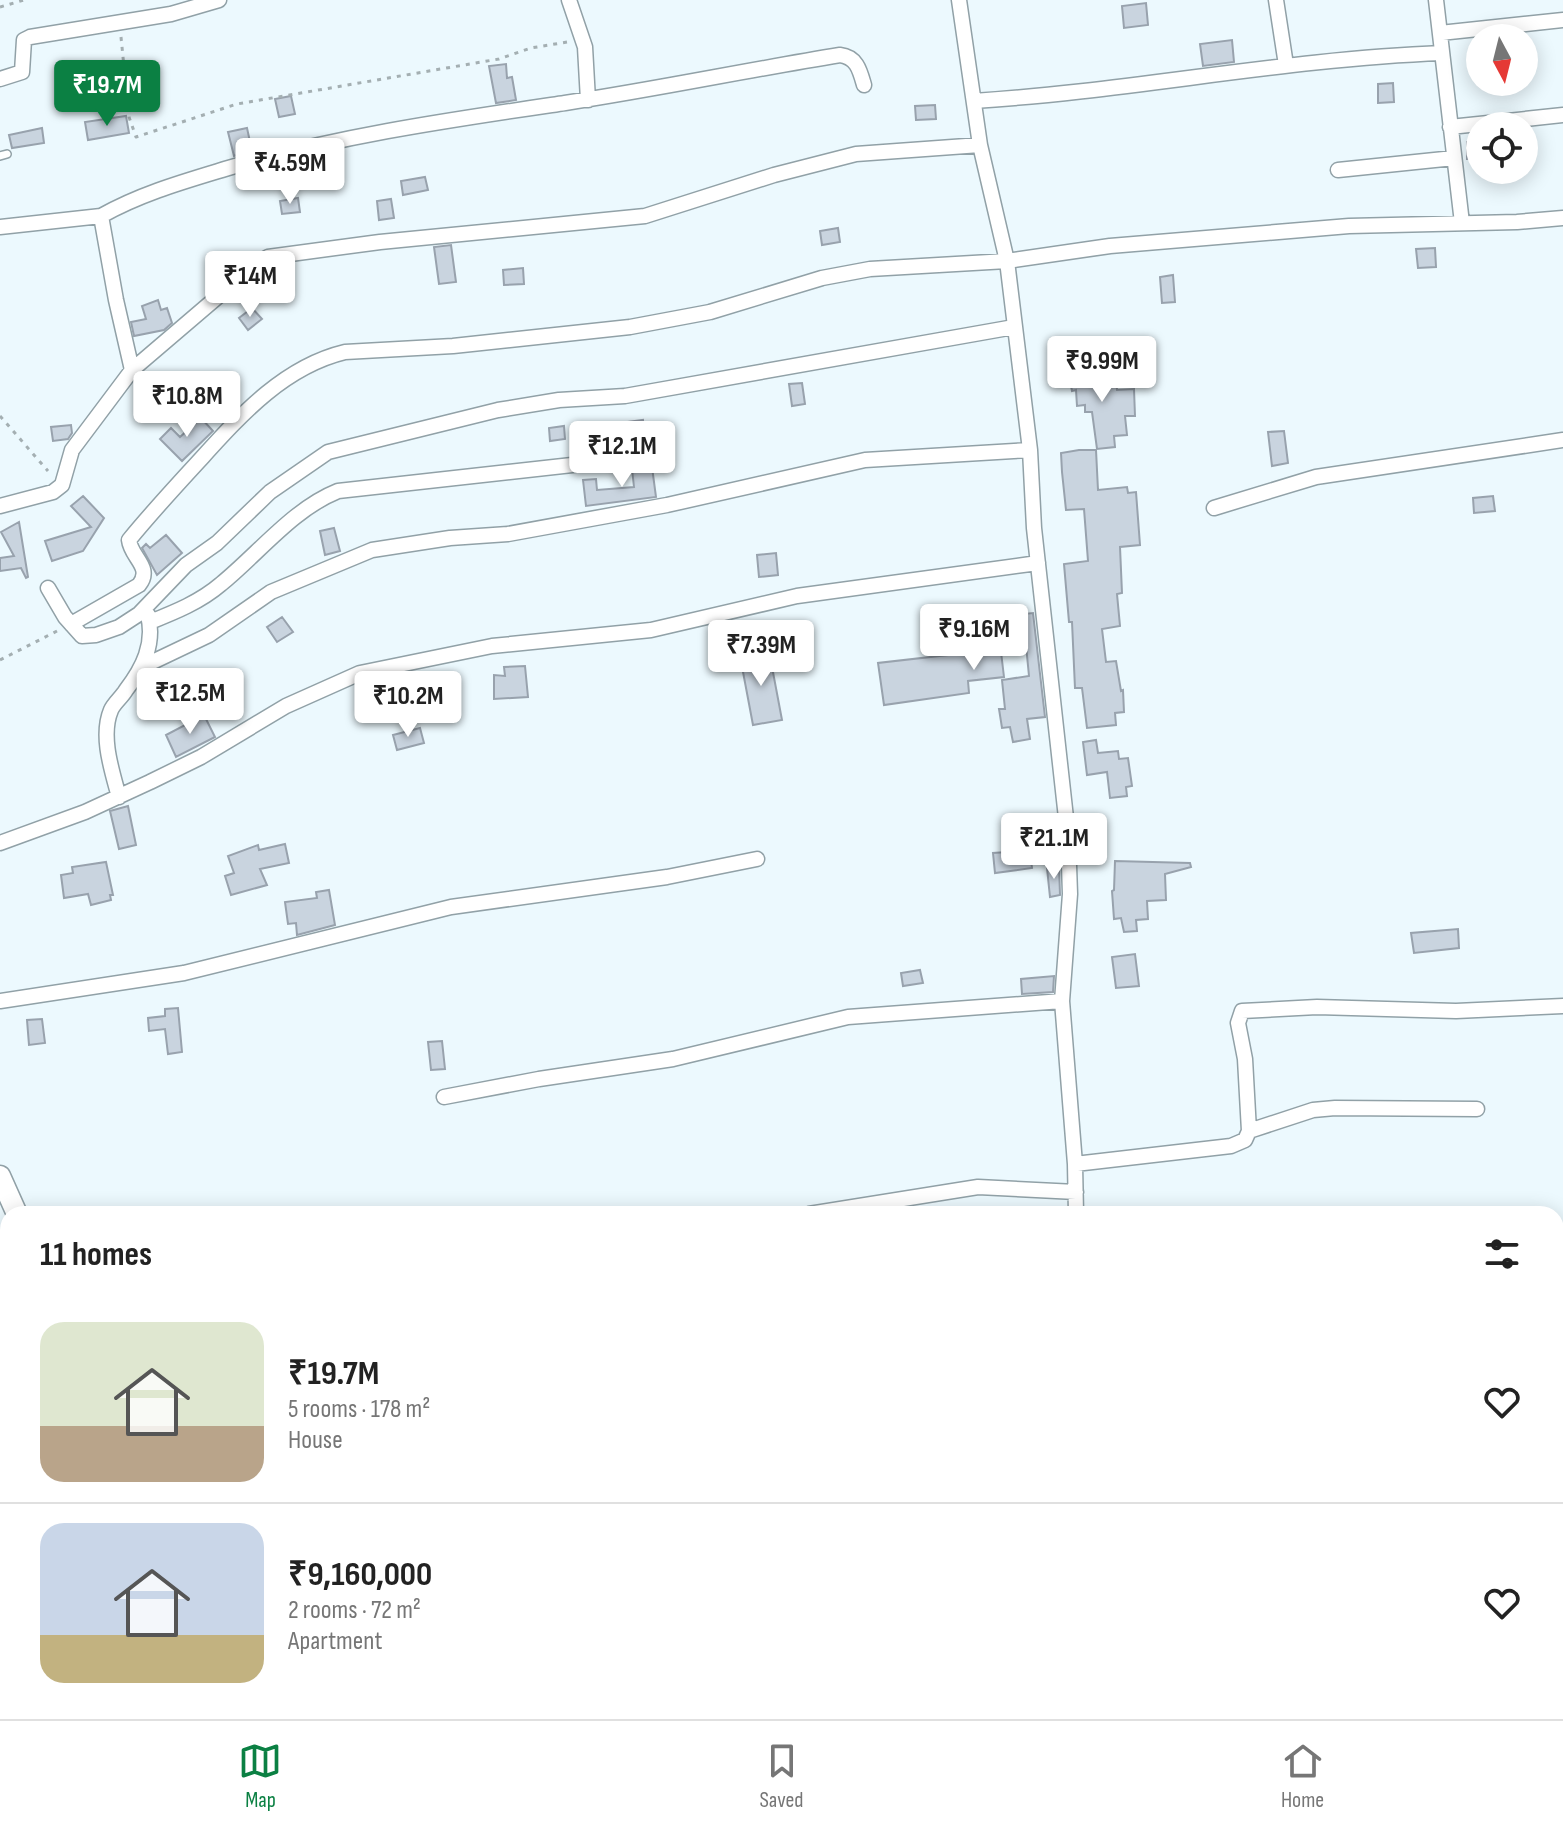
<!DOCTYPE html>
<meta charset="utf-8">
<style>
body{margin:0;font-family:"Sofia Sans Condensed",sans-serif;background:#f6f6f6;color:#222;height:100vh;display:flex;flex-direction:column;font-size:30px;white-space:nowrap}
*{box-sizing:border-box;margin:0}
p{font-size:26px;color:#767676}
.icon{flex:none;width:44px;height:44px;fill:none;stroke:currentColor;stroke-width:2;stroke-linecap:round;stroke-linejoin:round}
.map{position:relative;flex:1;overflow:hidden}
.panel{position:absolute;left:0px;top:1206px;width:1564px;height:514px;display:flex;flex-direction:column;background:#fff;border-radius:24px 24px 0 0;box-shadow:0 4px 20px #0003}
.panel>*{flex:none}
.needle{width:52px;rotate:173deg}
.tools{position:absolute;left:1466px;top:24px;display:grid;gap:16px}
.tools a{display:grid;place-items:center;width:72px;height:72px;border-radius:50%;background:#fff;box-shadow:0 4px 20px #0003;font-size:40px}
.price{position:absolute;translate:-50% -68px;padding:0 18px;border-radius:8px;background:#fff;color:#222;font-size:26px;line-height:52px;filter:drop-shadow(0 2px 4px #0008)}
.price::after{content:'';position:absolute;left:50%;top:48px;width:24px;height:18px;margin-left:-12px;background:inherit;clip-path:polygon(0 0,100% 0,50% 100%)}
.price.current{background:#0b8043;color:#fff}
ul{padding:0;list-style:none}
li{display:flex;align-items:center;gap:24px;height:200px;padding:0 40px}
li+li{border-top:2px solid #e0e0e0}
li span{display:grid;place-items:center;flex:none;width:224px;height:160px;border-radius:24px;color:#555}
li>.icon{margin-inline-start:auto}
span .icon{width:96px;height:96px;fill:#fffc;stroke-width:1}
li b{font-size:34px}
h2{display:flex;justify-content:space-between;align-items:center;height:96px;padding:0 40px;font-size:34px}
.dock{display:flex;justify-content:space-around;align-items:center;height:112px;border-top:2px solid #e0e0e0;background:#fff;font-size:22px;color:#767676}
.dock a{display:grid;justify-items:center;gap:4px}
.dock .current{color:#0b8043}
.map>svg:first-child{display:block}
.building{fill:#c9d4df;stroke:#98a2ad;stroke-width:2}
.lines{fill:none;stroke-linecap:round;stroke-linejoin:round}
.lane-casing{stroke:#91a1a7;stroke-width:10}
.street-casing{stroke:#91a1a7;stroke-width:17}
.secondary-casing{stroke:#91a1a7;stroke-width:23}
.path{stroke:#a4afb2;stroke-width:3;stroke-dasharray:4 6;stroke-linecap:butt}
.lane{stroke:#fff;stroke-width:7}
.street{stroke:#fff;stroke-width:14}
.secondary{stroke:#fff;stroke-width:20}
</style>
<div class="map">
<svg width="1563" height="1719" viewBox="0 0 1563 1719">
<rect width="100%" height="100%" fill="#ecf9fe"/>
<path class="building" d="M1146,3L1148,25L1124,28L1122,6Z
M1232,40L1234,62L1203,66L1200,44Z
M506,64L507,78L512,77L516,100L496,103L489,66Z
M1393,83L1394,102L1378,103V84Z
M291,96L295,114L279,117L275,99Z
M935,105L936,119L916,120L915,106Z
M126,116L129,133L88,140L85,122Z
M42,128L44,143L12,148L9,135Z
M247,128L252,151L234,156L228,132Z
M1480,141V158L1467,159V142Z
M425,177L428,190L403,195L401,181Z
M298,198L300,212L282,214L280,201Z
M391,199L394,218L379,220L377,201Z
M838,228L840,242L822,245L820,231Z
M451,245L456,282L439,284L434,247Z
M1435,248L1436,267L1418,268L1416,249Z
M523,268L524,284L504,285L503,270Z
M1173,275L1175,302L1162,303L1160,277Z
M158,300L161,310L167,308L172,323L164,330L134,336L131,322L146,319L142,306Z
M252,308L262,319L248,330L239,318Z
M1094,367L1095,381L1116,380L1117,390L1134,389L1135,416H1125L1127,435L1114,436L1115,447L1097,449L1092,412H1085V405L1077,406L1076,390L1072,391L1071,386L1062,387L1061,370Z
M802,383L805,404L792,406L789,384Z
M201,418L213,431L182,461L160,439L171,428L180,437Z
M643,420L644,433L622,436L623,444L600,447L597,426Z
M71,425L72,433L68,439L53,441L51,427Z
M564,426L565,439L550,441L549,428Z
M1284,431L1288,463L1272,466L1268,432Z
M1079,450H1096L1098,490L1127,487L1128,493L1136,492L1140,545L1120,547L1122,593L1117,594L1120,626L1102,629L1106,662L1116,661L1121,691L1123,690L1124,712L1115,713L1116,725L1087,728L1082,688H1075L1072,622H1069L1064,564L1088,561L1084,509L1066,510L1062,472L1061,453Z
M652,467L656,497L586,506L583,480L596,479L597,490L634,487L632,469Z
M83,496L104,518L83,551L52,561L45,541L91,527L71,506Z
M1493,496L1495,511L1474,513L1473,498Z
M19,522L28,577L26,578L21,568L0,571V558L14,556L1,532Z
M334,528L340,551L325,555L320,531Z
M166,535L182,553L157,575L142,548L146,544L150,548Z
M776,553L778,575L759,577L757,555Z
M1033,613L1045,717L1027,719L1030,739L1013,742L1010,727L1002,728L999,709H1005L1002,680L1029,676L1025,635H999L1004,677L968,681L969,693L884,705L878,663L965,653L961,617L978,616V619Z
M282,617L293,632L277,642L267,627Z
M769,651L782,720L753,725L740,656Z
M525,666L528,697L494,699V675L505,676L504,667Z
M204,715L215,737L176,757L166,735Z
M420,728L424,743L397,750L393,735Z
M1096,740L1098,753L1118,751L1119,759L1128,758L1132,786L1126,787L1127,796L1110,798L1107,772L1087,775L1083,742Z
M128,806L136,845L119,849L110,811Z
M285,844L289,863L260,869L267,885L231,895L225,876L234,873L228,856L258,845L259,850Z
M1007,852V855L1030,853L1032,868L995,873L993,853Z
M1115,861L1190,863L1191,867L1165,874L1166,900L1147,901L1148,919L1136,920L1137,931L1124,932L1121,918L1114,919L1112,891L1114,890Z
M106,862L113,895H110L111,900L91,905L88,894L64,898L61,875L73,873L72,867Z
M1059,866L1060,895L1050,897L1047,868Z
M329,890L335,925L297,935L296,923L288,924L285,902L317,898L316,892Z
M1458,929L1459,948L1414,953L1411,933Z
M1135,954L1139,986L1116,988L1112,957Z
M920,970L923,983L903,986L901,973Z
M1054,976L1053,992L1022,994L1021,979Z
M178,1008L182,1052L168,1054L165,1029L149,1031L148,1018L165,1016V1009Z
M42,1019L45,1043L29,1045L27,1020Z
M442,1041L445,1069L431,1070L428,1042Z"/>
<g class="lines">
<g class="lane-casing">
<path id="lane" d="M0,156L7,154"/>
</g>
<g class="street-casing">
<path id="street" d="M569,0L585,47L588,100
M959,0L980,145L1007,261L1030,450L1034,528L1068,836L1070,894L1062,1001L1075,1164L1076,1214
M1276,0L1286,65
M1436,0L1462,223
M1440,33L1563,20
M0,79L22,72L24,40L30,37L171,14L219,0
M974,101C1131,91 1285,59 1442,53
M1450,127L1563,115
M1338,170L1454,158
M101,216C140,194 182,182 225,169C337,136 450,120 565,103C657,89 748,70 840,55C857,57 860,71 864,85
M0,227L101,216L116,300L132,370L72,450L62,485L53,492L0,506
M132,370L256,264L268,257L380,242L645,216L774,175L856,154L980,145
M1214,508L1316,477L1563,440
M48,588L65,617L82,636L96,635L119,627L139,614L186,565L217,543L270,492L328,452L498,410L559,400L625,396L1014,327
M150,622C175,612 200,602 221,584C259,553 293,509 338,491L626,459
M71,624L139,585C153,567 131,558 129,540C151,513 175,487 199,461C240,416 283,367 345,352L453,346L630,327L710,312L822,278L870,269L1007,261L1110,246L1349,226L1517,222L1563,218
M144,666L209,635L271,592L372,550L450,538L508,534L667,505L865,460L1030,450
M119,797C112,771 100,736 111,710C114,703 122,697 126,690C143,668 155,644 148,615
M0,843L85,812L150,782L201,757L286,706L360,673L492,646L651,630L797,596L1038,563
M0,1001L184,973L451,907L667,877L757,859
M444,1097L539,1079L673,1059L848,1017L1062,1001
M1249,1131L1313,1110L1335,1108L1477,1109
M1075,1164L1231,1146L1245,1140L1249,1131L1245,1059L1238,1023L1242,1011L1317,1007L1456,1011L1563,1006
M809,1214L978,1187L1076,1192
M1556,1342L1563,1334
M0,1403H8
M0,1500H8
M0,1557H8
M0,1658L8,1657
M1066,1712V1719
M512,1719L567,1712"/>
</g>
<g class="secondary-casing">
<path id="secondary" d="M0,1176L17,1214
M275,1712L278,1719"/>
</g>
<path class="path" d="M0,7L24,0
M121,37L129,117L136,137L237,104L499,59L531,48L567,42
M0,416L48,471
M0,660L57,631"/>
<use href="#lane" class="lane"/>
<use href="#street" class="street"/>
<use href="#secondary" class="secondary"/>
</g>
</svg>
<div class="tools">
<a><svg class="needle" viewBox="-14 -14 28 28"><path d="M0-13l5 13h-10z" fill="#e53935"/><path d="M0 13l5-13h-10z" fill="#767676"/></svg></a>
<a><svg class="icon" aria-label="locate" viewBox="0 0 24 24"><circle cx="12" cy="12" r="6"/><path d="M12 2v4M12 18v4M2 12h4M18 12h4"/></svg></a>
</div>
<b class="price current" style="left:107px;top:128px">₹19.7M</b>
<b class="price" style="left:290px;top:206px">₹4.59M</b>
<b class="price" style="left:250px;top:319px">₹14M</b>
<b class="price" style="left:1102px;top:404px">₹9.99M</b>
<b class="price" style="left:187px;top:439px">₹10.8M</b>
<b class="price" style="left:622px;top:489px">₹12.1M</b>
<b class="price" style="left:974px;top:672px">₹9.16M</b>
<b class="price" style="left:761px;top:688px">₹7.39M</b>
<b class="price" style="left:190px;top:736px">₹12.5M</b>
<b class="price" style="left:408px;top:739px">₹10.2M</b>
<b class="price" style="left:1054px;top:881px">₹21.1M</b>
<section class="panel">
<h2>11 homes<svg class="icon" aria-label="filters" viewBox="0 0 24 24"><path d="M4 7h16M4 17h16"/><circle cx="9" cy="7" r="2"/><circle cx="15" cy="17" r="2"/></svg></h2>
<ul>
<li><span style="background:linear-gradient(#dfe7d0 65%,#b9a48a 0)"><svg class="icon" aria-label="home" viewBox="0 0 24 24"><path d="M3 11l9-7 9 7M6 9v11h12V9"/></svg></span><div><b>₹19.7M</b><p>5 rooms · 178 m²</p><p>House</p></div><svg class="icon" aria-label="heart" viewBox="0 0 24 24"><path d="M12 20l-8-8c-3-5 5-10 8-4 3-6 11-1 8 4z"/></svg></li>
<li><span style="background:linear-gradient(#c9d6e8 70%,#c2b280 0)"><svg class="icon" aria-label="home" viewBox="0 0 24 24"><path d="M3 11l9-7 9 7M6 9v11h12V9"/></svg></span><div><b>₹9,160,000</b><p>2 rooms · 72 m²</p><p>Apartment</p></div><svg class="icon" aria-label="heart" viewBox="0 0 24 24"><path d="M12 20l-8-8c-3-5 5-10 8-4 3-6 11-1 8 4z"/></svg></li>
</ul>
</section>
</div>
<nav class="dock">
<a class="current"><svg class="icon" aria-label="map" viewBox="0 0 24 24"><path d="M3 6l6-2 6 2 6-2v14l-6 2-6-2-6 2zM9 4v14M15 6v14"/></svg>Map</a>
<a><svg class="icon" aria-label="saved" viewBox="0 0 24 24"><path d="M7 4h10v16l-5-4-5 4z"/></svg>Saved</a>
<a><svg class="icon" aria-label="home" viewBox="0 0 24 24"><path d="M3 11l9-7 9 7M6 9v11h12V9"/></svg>Home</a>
</nav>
